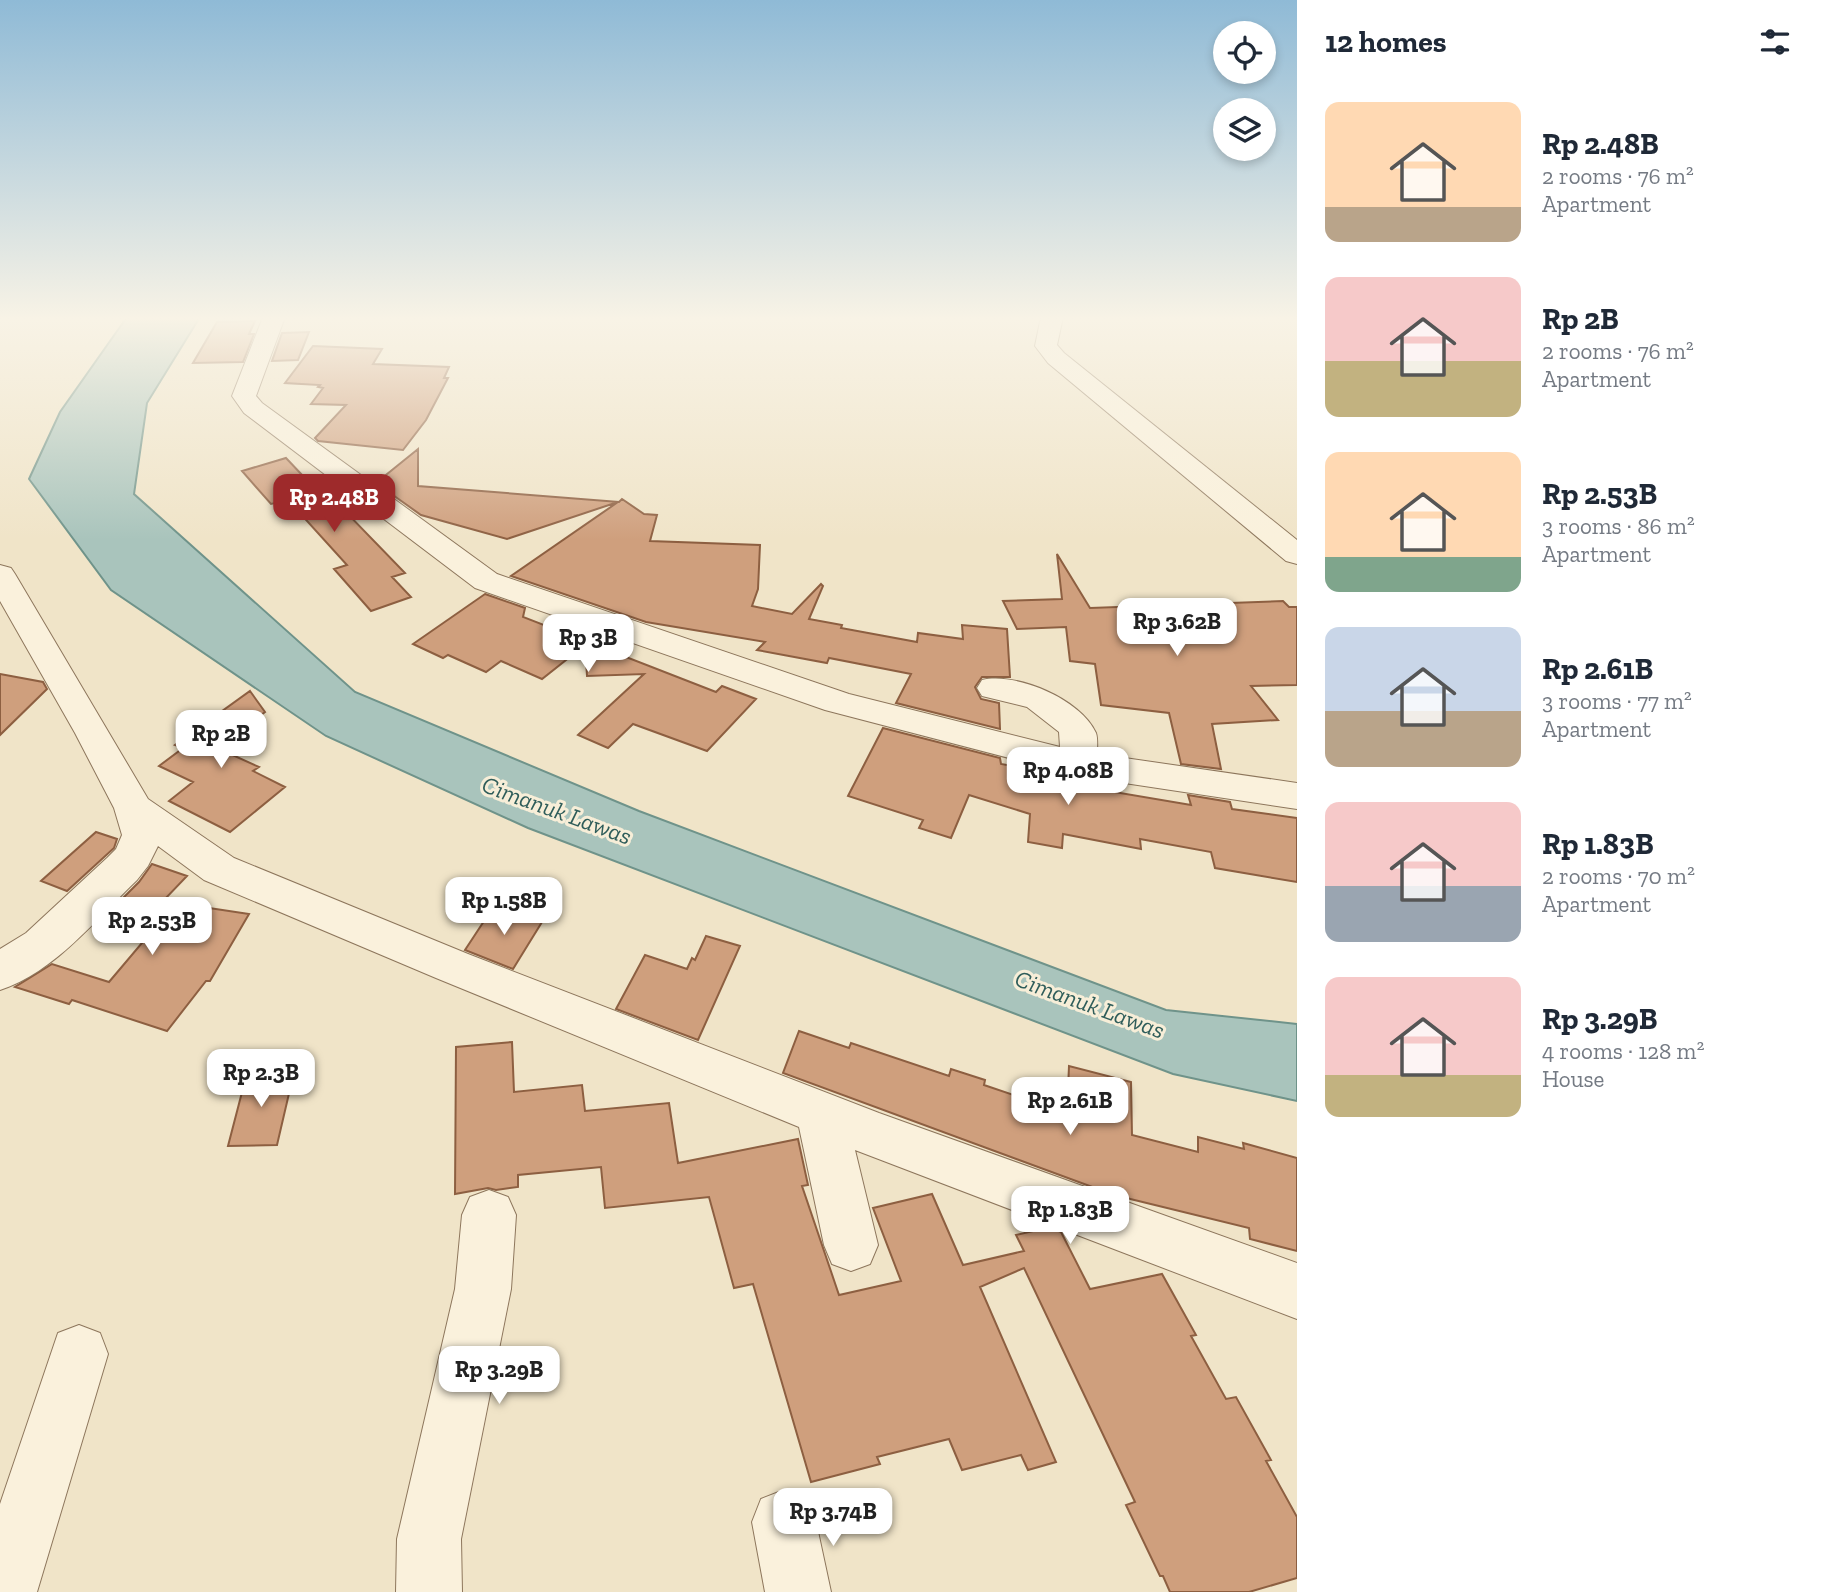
<!DOCTYPE html>
<meta charset="utf-8">
<style>
body{margin:0;font-family:"Zilla Slab",serif;background:#f2f2f3;color:#1f2937;height:100vh;display:flex;flex-direction:column;font-size:26px;white-space:nowrap}
*{box-sizing:border-box;margin:0}
p{font-size:23px;color:#747a83}
.icon{flex:none;width:38px;height:38px;fill:none;stroke:currentColor;stroke-width:2;stroke-linecap:round;stroke-linejoin:round}
.map{position:relative;flex:1;overflow:hidden}
.sheet{display:flex;flex-direction:column;background:#fff;width:525px}
.sheet>*{flex:none}
.tools{position:absolute;left:1213px;top:21px;display:grid;gap:14px}
.tools a{display:grid;place-items:center;width:63px;height:63px;border-radius:50%;background:#fff;box-shadow:0 4px 10px #0003;font-size:35px}
.price{position:absolute;translate:-50% -60px;padding:0 16px;border-radius:14px;background:#fff;color:#222;font-size:23px;line-height:46px;filter:drop-shadow(0 2px 4px #0008)}
.price::after{content:'';position:absolute;left:50%;top:42px;width:21px;height:16px;margin-left:-10px;background:inherit;clip-path:polygon(0 0,100% 0,50% 100%)}
.price.active{background:#9e2a2b;color:#fff}
ul{padding:0;list-style:none}
li{display:flex;align-items:center;gap:21px;height:175px;padding:0 28px}
li span{display:grid;place-items:center;flex:none;width:196px;height:140px;border-radius:14px;color:#555}
li>.icon{margin-inline-start:auto}
span .icon{width:84px;height:84px;fill:#fffc;stroke-width:1}
li b{font-size:30px}
h2{display:flex;justify-content:space-between;align-items:center;height:84px;padding:0 28px;font-size:30px}
main{display:flex;flex:1;min-height:0}
.map>svg:first-child{display:block}
.water{fill:#a9c4bc;stroke:#6f938a;stroke-width:2}
.building{fill:#cf9f7d;stroke:#8d5f41;stroke-width:2}
.lines{fill:none;stroke-linecap:round;stroke-linejoin:round}
.minor-casing{stroke:#8d765c;stroke-width:2}
.minor{fill:#faf1dc;fill-rule:evenodd}
.labels{text-anchor:middle;dominant-baseline:central;stroke-width:6;stroke-linejoin:round;paint-order:stroke}
.water-label{font-size:24px;font-style:italic;fill:#2f5d5a;stroke:#f7eed8}
</style>
<main>
<div class="map">
<svg width="1297" height="1592" viewBox="0 0 1297 1592">
<rect width="100%" height="100%" fill="#f0e4c8"/>
<path class="water" d="M127,317H200L147,403L134,494L355,692L639,811L1166,1010L1297,1024V1101L1173,1074L528,828L326,736L111,590L29,479L60,412Z"/>
<path class="building" d="M255,321L249,334H254L243,362L193,363L217,322Z
M309,332L298,360L272,361L282,333Z
M313,346L382,349L373,364L449,367L444,378H448L426,420L403,450L318,441L315,438L346,405L311,404L323,388L318,387L320,385L285,383Z
M418,449V486L619,502L622,499L644,514L657,515L650,541L760,545L758,589L752,606L792,614L821,584L823,586L809,619L842,625L841,628L917,642L918,633L963,639L962,625L1007,629L1010,677H982L975,687L981,699L999,703L1000,729L896,703L911,674L829,658L827,663L757,650L765,642L646,622L511,576L618,502L507,539L421,515L376,483Z
M286,458L339,514L344,510L405,573L392,577L411,597L371,611L334,569L347,565L288,500L271,504L242,471Z
M1057,554L1090,608L1283,601L1289,607H1297V685L1251,686L1278,720L1212,724L1221,769L1181,764L1169,713L1101,705L1095,664L1070,661L1066,627L1017,629L1003,601L1062,599Z
M485,594L525,608L523,617L716,692L722,686L756,699L707,751L633,724L608,748L578,735L644,674L587,676L585,645L542,679L501,661L486,672L448,655L443,658L413,644Z
M0,674L43,682L47,689L0,735Z
M250,691L265,712L217,748L259,767L253,771L285,787L230,832L169,801L193,782L159,766L183,748L175,745Z
M883,728L1000,758L1001,764L1056,774L1055,782L1191,805L1188,795L1230,802L1232,809L1297,818V882L1215,868L1211,852L1140,839L1141,849L1063,834L1062,848L1028,842L1030,814L969,795L951,838L919,828L923,820L848,796Z
M96,832L117,839L114,848L67,891L41,881Z
M152,864L187,876L163,901L249,914L210,981H206L167,1031L72,1000L69,1004L15,987L52,964L109,982L153,930L108,913L139,882Z
M494,906L542,922L513,969L465,950Z
M706,936L740,946L698,1040L616,1009L645,955L687,969L692,958L695,960Z
M799,1031L849,1048L851,1043L949,1076L951,1069L985,1080L984,1085L1067,1113L1069,1066L1131,1082L1132,1135L1198,1152V1137L1244,1149L1243,1143L1297,1158V1251L1250,1239L1249,1228L1114,1195L783,1073Z
M512,1042L514,1092L582,1085L585,1111L669,1103L678,1163L798,1139L808,1185L802,1186L839,1295L901,1281L873,1208L932,1194L963,1265L1024,1251L1016,1235L1050,1227L1061,1232L1090,1289L1162,1274L1196,1335L1191,1336L1226,1399L1236,1397L1271,1460L1266,1461L1297,1517V1578L1249,1592H1170L1163,1576H1160L1126,1505L1135,1502L1024,1268L980,1287L1056,1462L1028,1470L1021,1455L962,1470L949,1439L877,1457L880,1464L811,1482L753,1284L734,1288L709,1197L605,1208L601,1167L518,1175V1187L496,1190L488,1188L455,1194L456,1047Z
M294,1072L277,1145L228,1146L247,1073Z"/>
<g class="lines">
<g class="minor-casing">
<path id="minor" d="M263,317H285L256,396L262,403L497,574L849,694L1060,747L1059,732L1027,707L982,696L977,688L982,680C1016,672 1081,699 1096,733C1098,739 1097,747 1097,754L1297,783V809L1078,776L825,710L475,588L244,413L232,396Z
M1041,317H1063L1057,345L1064,353L1297,540V564L1286,561L1048,363L1035,346Z
M0,565L11,568L15,574L148,799L234,858L468,954L879,1113L1297,1263V1319L855,1150L878,1245L870,1264L851,1271L832,1264L824,1245L799,1127L436,978L204,880L158,846L148,866L137,880C96,919 55,972 0,990V949L26,933L107,858L116,849L122,835L114,808L75,733L0,601Z
M489,1190L508,1197L516,1215L511,1289L461,1539L462,1592H396L397,1539L455,1289L462,1215L470,1197Z
M79,1325L100,1333L108,1354L37,1592H0V1504L58,1333Z
M784,1490L807,1499L816,1522L831,1592H765L752,1522L761,1499Z"/>
</g>
<use href="#minor" class="minor"/>
</g>
<linearGradient id="sky" x2="0" y2="1"><stop stop-color="#8fbad6"/><stop offset="0.59" stop-color="#f8f3e6"/><stop offset="1" stop-color="#f8f3e6" stop-opacity="0"/></linearGradient>
<rect width="1297" height="540" fill="url(#sky)"/>
<g class="labels">
<g class="water-label">
<text transform="translate(557 810) rotate(20)">Cimanuk Lawas</text>
<text transform="translate(1090 1004) rotate(20)">Cimanuk Lawas</text>
</g>
</g>
</svg>
<div class="tools">
<a><svg class="icon" aria-label="locate" viewBox="0 0 24 24"><circle cx="12" cy="12" r="6"/><path d="M12 2v4M12 18v4M2 12h4M18 12h4"/></svg></a>
<a><svg class="icon" aria-label="layers" viewBox="0 0 24 24"><path d="M12 4l9 5-9 5-9-5zM3 14l9 5 9-5"/></svg></a>
</div>
<b class="price active" style="left:334px;top:534px">Rp 2.48B</b>
<b class="price" style="left:1177px;top:658px">Rp 3.62B</b>
<b class="price" style="left:588px;top:674px">Rp 3B</b>
<b class="price" style="left:221px;top:770px">Rp 2B</b>
<b class="price" style="left:1068px;top:807px">Rp 4.08B</b>
<b class="price" style="left:504px;top:937px">Rp 1.58B</b>
<b class="price" style="left:152px;top:957px">Rp 2.53B</b>
<b class="price" style="left:261px;top:1109px">Rp 2.3B</b>
<b class="price" style="left:1070px;top:1137px">Rp 2.61B</b>
<b class="price" style="left:1070px;top:1246px">Rp 1.83B</b>
<b class="price" style="left:499px;top:1406px">Rp 3.29B</b>
<b class="price" style="left:833px;top:1548px">Rp 3.74B</b>
</div>
<section class="sheet">
<h2>12 homes<svg class="icon" aria-label="filters" viewBox="0 0 24 24"><path d="M4 7h16M4 17h16"/><circle cx="9" cy="7" r="2"/><circle cx="15" cy="17" r="2"/></svg></h2>
<ul>
<li><span style="background:linear-gradient(#ffd9b3 75%,#b9a48a 0)"><svg class="icon" aria-label="home" viewBox="0 0 24 24"><path d="M3 11l9-7 9 7M6 9v11h12V9"/></svg></span><div><b>Rp 2.48B</b><p>2 rooms · 76 m²</p><p>Apartment</p></div></li>
<li><span style="background:linear-gradient(#f6c9c9 60%,#c2b280 0)"><svg class="icon" aria-label="home" viewBox="0 0 24 24"><path d="M3 11l9-7 9 7M6 9v11h12V9"/></svg></span><div><b>Rp 2B</b><p>2 rooms · 76 m²</p><p>Apartment</p></div></li>
<li><span style="background:linear-gradient(#ffd9b3 75%,#7fa58c 0)"><svg class="icon" aria-label="home" viewBox="0 0 24 24"><path d="M3 11l9-7 9 7M6 9v11h12V9"/></svg></span><div><b>Rp 2.53B</b><p>3 rooms · 86 m²</p><p>Apartment</p></div></li>
<li><span style="background:linear-gradient(#c9d6e8 60%,#b9a48a 0)"><svg class="icon" aria-label="home" viewBox="0 0 24 24"><path d="M3 11l9-7 9 7M6 9v11h12V9"/></svg></span><div><b>Rp 2.61B</b><p>3 rooms · 77 m²</p><p>Apartment</p></div></li>
<li><span style="background:linear-gradient(#f6c9c9 60%,#9aa5b1 0)"><svg class="icon" aria-label="home" viewBox="0 0 24 24"><path d="M3 11l9-7 9 7M6 9v11h12V9"/></svg></span><div><b>Rp 1.83B</b><p>2 rooms · 70 m²</p><p>Apartment</p></div></li>
<li><span style="background:linear-gradient(#f6c9c9 70%,#c2b280 0)"><svg class="icon" aria-label="home" viewBox="0 0 24 24"><path d="M3 11l9-7 9 7M6 9v11h12V9"/></svg></span><div><b>Rp 3.29B</b><p>4 rooms · 128 m²</p><p>House</p></div></li>
</ul>
</section>
</main>
